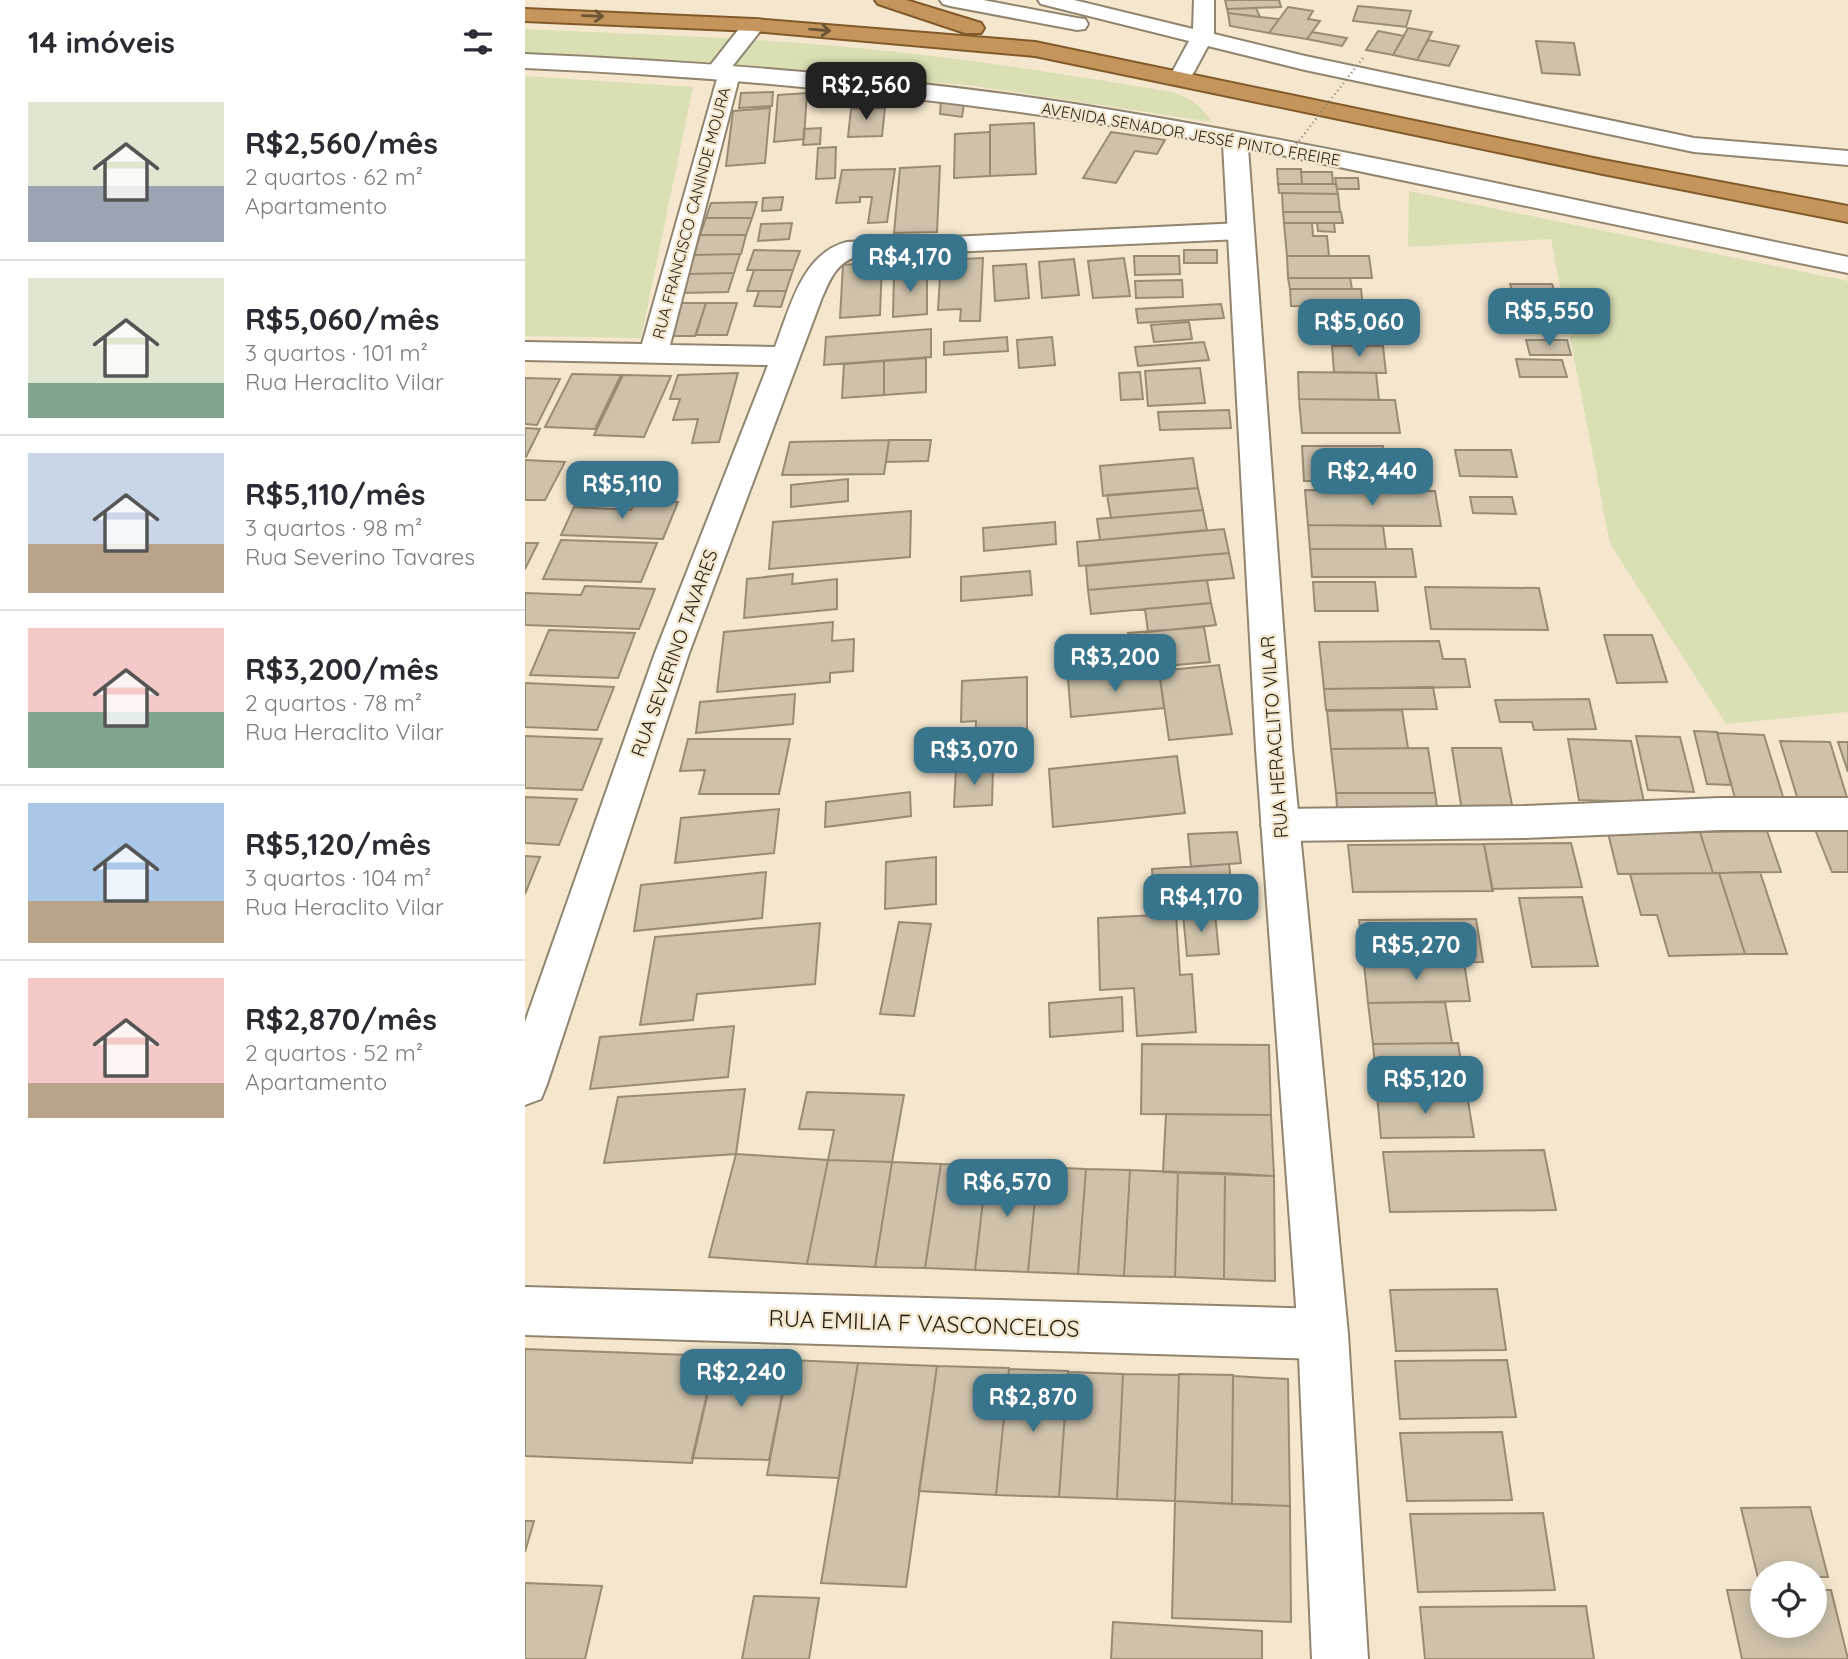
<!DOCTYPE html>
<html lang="pt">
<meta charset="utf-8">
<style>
body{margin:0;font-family:Quicksand,sans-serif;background:#f7f7f7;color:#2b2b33;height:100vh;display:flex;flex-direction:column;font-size:26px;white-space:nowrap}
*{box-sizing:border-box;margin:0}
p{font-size:23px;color:#7c7c81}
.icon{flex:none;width:38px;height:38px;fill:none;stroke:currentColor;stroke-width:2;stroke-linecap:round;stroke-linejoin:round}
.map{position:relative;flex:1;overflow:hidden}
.panel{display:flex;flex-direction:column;background:#fff;width:525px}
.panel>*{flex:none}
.tools{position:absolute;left:1225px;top:1561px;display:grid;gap:14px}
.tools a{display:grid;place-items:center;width:77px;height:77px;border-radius:50%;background:#fff;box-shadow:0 4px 18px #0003;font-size:35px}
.price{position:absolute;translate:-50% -60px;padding:0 16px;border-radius:14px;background:#38748b;color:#fff;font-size:23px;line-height:46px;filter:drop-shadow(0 2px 4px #0008)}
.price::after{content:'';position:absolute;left:50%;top:42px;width:21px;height:16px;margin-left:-10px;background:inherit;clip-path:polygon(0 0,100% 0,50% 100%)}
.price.on{background:#222;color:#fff}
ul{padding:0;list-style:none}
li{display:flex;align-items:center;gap:21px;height:175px;padding:0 28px}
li+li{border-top:2px solid #e1e1e2}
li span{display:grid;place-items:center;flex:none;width:196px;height:140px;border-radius:0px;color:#555}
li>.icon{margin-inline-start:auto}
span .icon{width:84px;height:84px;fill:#fffc;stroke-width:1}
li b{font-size:30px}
h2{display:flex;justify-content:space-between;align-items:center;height:84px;padding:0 28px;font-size:30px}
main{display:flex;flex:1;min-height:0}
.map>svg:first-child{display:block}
.green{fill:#dae0b4}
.building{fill:#cec2aa;stroke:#988c75;stroke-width:2}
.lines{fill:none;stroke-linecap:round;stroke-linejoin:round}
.minor-casing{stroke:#91856f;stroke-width:4}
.tertiary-casing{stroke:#91856f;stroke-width:4}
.trunk-casing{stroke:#825a29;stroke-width:4}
.minor{fill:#fff;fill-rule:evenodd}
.tertiary{fill:#fff;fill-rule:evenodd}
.trunk{fill:#c4965e;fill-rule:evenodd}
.path-bridge{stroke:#89806f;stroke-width:2.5;stroke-dasharray:1 3.5;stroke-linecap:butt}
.oneway{stroke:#6b5435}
.labels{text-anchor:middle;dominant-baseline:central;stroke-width:5;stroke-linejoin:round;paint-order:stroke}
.far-street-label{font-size:16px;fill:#221e14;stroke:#f4e7ce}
.street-label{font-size:19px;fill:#221e14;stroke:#f4e7ce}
.near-street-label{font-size:23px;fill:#221e14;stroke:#f4e7ce}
</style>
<main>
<section class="panel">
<h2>14 imóveis<svg class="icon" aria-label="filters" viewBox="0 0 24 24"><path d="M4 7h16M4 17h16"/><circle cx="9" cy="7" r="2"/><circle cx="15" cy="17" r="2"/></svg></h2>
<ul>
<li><span style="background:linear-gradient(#dfe7d0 60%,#9aa5b1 0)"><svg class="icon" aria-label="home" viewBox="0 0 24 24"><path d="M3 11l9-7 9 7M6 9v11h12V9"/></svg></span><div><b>R$2,560/mês</b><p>2 quartos · 62 m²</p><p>Apartamento</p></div></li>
<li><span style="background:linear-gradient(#dfe7d0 75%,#7fa58c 0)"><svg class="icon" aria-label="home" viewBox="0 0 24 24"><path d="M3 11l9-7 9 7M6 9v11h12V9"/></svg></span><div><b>R$5,060/mês</b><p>3 quartos · 101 m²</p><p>Rua Heraclito Vilar</p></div></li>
<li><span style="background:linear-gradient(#c9d6e8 65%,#b9a48a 0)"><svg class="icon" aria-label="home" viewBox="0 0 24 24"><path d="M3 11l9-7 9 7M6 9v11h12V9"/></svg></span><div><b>R$5,110/mês</b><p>3 quartos · 98 m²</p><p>Rua Severino Tavares</p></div></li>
<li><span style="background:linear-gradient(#f6c9c9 60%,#7fa58c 0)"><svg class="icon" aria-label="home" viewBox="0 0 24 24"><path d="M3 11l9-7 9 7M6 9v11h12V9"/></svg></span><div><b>R$3,200/mês</b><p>2 quartos · 78 m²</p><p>Rua Heraclito Vilar</p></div></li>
<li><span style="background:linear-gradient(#a9c7e8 70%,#b9a48a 0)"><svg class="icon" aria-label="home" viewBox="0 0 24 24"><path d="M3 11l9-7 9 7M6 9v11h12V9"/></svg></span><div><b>R$5,120/mês</b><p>3 quartos · 104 m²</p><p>Rua Heraclito Vilar</p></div></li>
<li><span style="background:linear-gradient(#f6c9c9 75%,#b9a48a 0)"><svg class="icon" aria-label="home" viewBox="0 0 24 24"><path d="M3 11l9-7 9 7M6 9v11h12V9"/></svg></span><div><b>R$2,870/mês</b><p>2 quartos · 52 m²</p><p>Apartamento</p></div></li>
</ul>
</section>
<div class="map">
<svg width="1323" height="1659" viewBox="0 0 1323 1659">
<rect width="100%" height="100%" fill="#f4e7ce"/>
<path class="green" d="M0,29C124,35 249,38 373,52C465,62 556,77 647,92C666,98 676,106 687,122L443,85L0,53Z
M0,76L168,87L116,338L0,336Z
M884,191L1323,281V712L1201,724L1085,544L1026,239L883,247Z"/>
<path class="building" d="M700,0H754L756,7L702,9Z
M833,6L886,11L881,27L828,21Z
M763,7L788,11L783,19L795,21L782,39L744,33Z
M731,8L735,17L703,13L702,9Z
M703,13L735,17L754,19L744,33L705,26Z
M883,28L907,32L892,60L868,55Z
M853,31L879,36L868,55L841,50Z
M787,32L822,38L817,46L782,39Z
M903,40L934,46L924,66L892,60Z
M1011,41L1049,43L1055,75L1017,73Z
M313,90V101L294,102L295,91Z
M248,92L247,106L214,108L216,93Z
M282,93L279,139L249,142L253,95Z
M416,101L439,104L437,117L415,114Z
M245,108L240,163L201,166L208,111Z
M360,108L357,136L323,137L326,109Z
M509,123L511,174L465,176V125Z
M296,128L295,144L278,145L279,129Z
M465,132V176L429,178L430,134Z
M586,132L640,140L632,154L610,151L591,183L558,178Z
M311,147L310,178L291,179L293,148Z
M415,166L412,232L369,233L375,168Z
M370,169L362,222L343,223L347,197H335V202L311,203L317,170Z
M752,169H776L777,184H753Z
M776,172H807L808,184H777Z
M810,178H833L834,189H812Z
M753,184H811L813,194L754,193Z
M757,193L813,194L815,212H758Z
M258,197L256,210L237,211L238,198Z
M232,202L227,218H181L186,203Z
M758,212H816L818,223H759Z
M181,218H227L221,235H175Z
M267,223L264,239L233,241L236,224Z
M759,223H787L788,236H802L804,256H762Z
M792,223H809L810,232L793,231Z
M175,235H221L216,254L169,255Z
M229,250L275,251L268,270H222Z
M659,250H692V263H659Z
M215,254L209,273L162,274L169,255Z
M609,256H654L655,274L610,275Z
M762,256H844L847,278H763Z
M458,258L455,321H435L436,309L413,310L416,260Z
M599,258L605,296L568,298L563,261Z
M412,259V270L390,272L391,261Z
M549,259L554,295L517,298L514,262Z
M357,262L355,315L315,318L318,265Z
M501,264L504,298L470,301L468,266Z
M229,270H268L261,291H222Z
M402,271V314L368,317L369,273Z
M209,273L203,292L155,293L162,274Z
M763,278H825L827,289H765Z
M657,280L658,297L611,298L610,281Z
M985,284H1027L1033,301L990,300Z
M765,289H836L838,307L766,306Z
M234,291H261L256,307L229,306Z
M150,303H181L170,336H138Z
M181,303H212L202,335H171Z
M696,304L699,318L613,323L611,309Z
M779,308H868L870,327L781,329Z
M664,322L667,339L629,342L626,325Z
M842,327L845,341L813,342L811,328Z
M406,329V357L299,365L301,337Z
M482,337L483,351L419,355V342Z
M527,337L530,365L494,368L492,340Z
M1001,340H1042L1046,355H1005Z
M679,342L684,360L613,366L610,347Z
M807,346H858L861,373L809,372Z
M401,358V392L359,395V361Z
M991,359L1037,360L1042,377H995Z
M359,361V395L317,398L319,364Z
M675,368L680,403L623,406L620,371Z
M615,372L618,399L596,400L594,373Z
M773,372L851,373L854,400L774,399Z
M213,373L194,442L167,443L173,419L148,420L155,399H145L153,375Z
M47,374L96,375L70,429L20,427Z
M98,375L146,376L119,437L69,435Z
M0,378L35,379L12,425L0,424Z
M774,399L870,400L875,433H777Z
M704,410L706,428L635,430L633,412Z
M0,428L15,429L1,457H0Z
M364,440H406L403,461L361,462Z
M364,440L359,474L257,475L265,442Z
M777,446H858L863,481H779Z
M930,450H986L992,477L935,476Z
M668,458L673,488L578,496L575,466Z
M0,460L40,462L20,500H0Z
M102,466L145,468L133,497L89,495Z
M323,479V501L266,507V485Z
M673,488L678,510L586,518L582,495Z
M780,490L910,491L916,526L783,525Z
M945,497H987L991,514L948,513Z
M110,501L153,502L138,539L36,535L49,507L106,510Z
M678,510L682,530L575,540L572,519Z
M386,511L385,557L244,569L248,522Z
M530,522L531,544L459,551L458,528Z
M783,525L858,526L861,549H785Z
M699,529L704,553L554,566L552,542Z
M36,540L132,543L116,582L18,579Z
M0,543H13L0,569Z
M785,549H887L891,577H787Z
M704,553L709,578L563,590L561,566Z
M505,571L507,595L436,601V577Z
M268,574L267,584L312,579V609L219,618L222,579Z
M682,580L686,603L566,614L563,590Z
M788,582H850L853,611H790Z
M60,586L130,589L114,629L0,625V593L56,595Z
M900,587L1014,588L1023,630L906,629Z
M686,603L691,625L623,632L620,609Z
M308,622L307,641L329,639L328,671L305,673V682L192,692L199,632Z
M679,627L685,662L606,669L603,633Z
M24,630L110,633L93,678L5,675Z
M1079,635H1127L1142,682L1092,683Z
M914,641L918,659H940L945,687L799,689L794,642Z
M694,665L707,734L644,740L634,671Z
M634,671L639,708L546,717L543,679Z
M502,677V743L450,746L451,721L436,722L437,681Z
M0,683L89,687L72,730L0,727Z
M908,687L912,709L801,710L799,689Z
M270,694L268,724L171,733L175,702Z
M1064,699L1071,729L1009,730L1007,722H975L970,700Z
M877,710L883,748L806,749L802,711Z
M1169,731L1192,732L1206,785L1182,784Z
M1192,733L1239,735L1259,800L1210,798Z
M0,736L77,739L57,790L0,788Z
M1111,736L1155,737L1169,792L1123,790Z
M163,739H265L254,794H174L180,770L155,771Z
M1043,739L1106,741L1119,802L1054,800Z
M1255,741L1305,742L1323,801L1273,800Z
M1313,742H1323V772Z
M903,748L910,793H811L806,749Z
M927,748H976L988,810L937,811Z
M652,756L660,813L528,827L524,769Z
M468,766L467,805L429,807L431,769Z
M385,792L386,816L300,827L301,802Z
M811,793H910L914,820L813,821Z
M0,797L52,799L34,845L0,843Z
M254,809L249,853L150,863L156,818Z
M1323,826V872H1307L1289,827Z
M1242,831L1256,872L1188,873L1175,832Z
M712,832L716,863L666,867L663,834Z
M1175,832L1188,873L1093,874L1083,833Z
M1046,843L1057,887L967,889L959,844Z
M959,844L968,891L828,892L823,845Z
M0,856L15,857L0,894Z
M411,857V904L360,909L361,862Z
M704,864L708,899L629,903L627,869Z
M241,872L237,918L109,931L116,885Z
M1235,872L1262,954H1220L1194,873Z
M1194,873L1220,954L1144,956L1132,915H1116L1105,874Z
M1057,897L1073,966L1007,967L994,898Z
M690,913L694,954L662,956L658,914Z
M651,914L655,975L667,974L671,1032L612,1036L609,988L575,990L573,918Z
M951,919L958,962L839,963L834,920Z
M374,922L406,924L389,1016L355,1014Z
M295,923L290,984L172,994L168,1020L115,1025L130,937Z
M939,962L945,1001L843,1003L839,963Z
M597,997L598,1031L525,1037L524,1003Z
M920,1002L927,1043L848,1044L843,1003Z
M209,1026L203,1077L65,1089L75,1037Z
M933,1043L940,1088L852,1089L848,1044Z
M617,1044L744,1045L746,1115L616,1114Z
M220,1089L211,1154L79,1163L93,1097Z
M282,1092L379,1095L367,1162L303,1160L309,1130L274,1129Z
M852,1095H942L949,1137L856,1138Z
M641,1114L746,1115L749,1176L638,1172Z
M1019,1150L1031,1210L865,1212L858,1152Z
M211,1154L303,1160L282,1264L184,1257Z
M303,1160L367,1162L350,1267L282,1264Z
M367,1162L416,1164L400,1268L350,1267Z
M416,1164L462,1166L450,1270L400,1268Z
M462,1166L513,1167L503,1272L450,1270Z
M513,1167L561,1169L553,1274L503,1272Z
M561,1169L605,1170L599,1276L553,1274Z
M605,1170L653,1172L650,1277L599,1276Z
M653,1172L700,1173L699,1279L650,1277Z
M700,1173L749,1176L750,1281L699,1279Z
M972,1289L981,1350L871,1351L865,1290Z
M0,1349L191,1356L167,1463L0,1456Z
M191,1356L264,1360L244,1460L167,1458Z
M264,1360L333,1363L314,1478L242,1475Z
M982,1360L991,1417L875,1419L870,1361Z
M333,1363L412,1366L381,1587L296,1583Z
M412,1366L484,1368L471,1495L394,1491Z
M484,1369L543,1371L534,1497L471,1495Z
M543,1372L598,1374L592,1499L534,1497Z
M598,1374L654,1375L650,1501L592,1499Z
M654,1374L708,1375L707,1504L650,1501Z
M708,1376L763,1379L765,1506L707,1504Z
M977,1432L987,1500L882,1501L875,1433Z
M650,1501L765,1506L766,1622L647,1618Z
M1285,1507L1303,1577H1290V1573H1237V1578H1233L1216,1508Z
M1018,1513L1030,1590L893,1592L885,1514Z
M0,1521H9L0,1552Z
M0,1583L77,1586L60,1659H0Z
M1202,1590H1237V1626H1290V1590H1306L1323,1659H1217Z
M229,1596L294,1598L284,1659H217Z
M1061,1606L1069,1659H900L895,1607Z
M588,1622L737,1631V1659H586Z"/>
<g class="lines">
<g class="minor-casing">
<path id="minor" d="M415,0H458L552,18L560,19L563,24L560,29L552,30L425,6L418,4Z
M513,0H549L668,29L669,0H689V34L780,56L1169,138L1323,151V165L1169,152L780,70L683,46L663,83H647L644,78L664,41L516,4Z
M229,19L237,20L240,25L206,68L215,74L145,345L250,347C265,308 277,253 322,242L716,223L725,226L729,231L725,236L716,239L333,256C311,262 304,281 296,300L164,653L22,1084L16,1099L0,1105V1022L130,653L243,365L0,360V342L117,344L192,79L183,77L180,72L221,20Z
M1195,798H1323V830H1195L1000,838L755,841L741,837L736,825L741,813L755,809L1000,806Z
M0,1287L798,1309L815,1317L823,1334L815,1351L798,1359L0,1335Z"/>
</g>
<g class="tertiary-casing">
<path id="tertiary" d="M0,54C182,62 363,76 543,103C805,144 1064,204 1323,257V273L723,148L767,749L823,1334L843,1659H787L773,1334L731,749L698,144C467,103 235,78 0,68Z"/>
</g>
<g class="trunk-casing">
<path id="trunk" d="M350,0H381L456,23L459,28L456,33H440L353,4Z
M0,9L229,19L510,42L1078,160L1323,206V222L1078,174L510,56L229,31L0,21Z"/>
</g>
<use href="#minor" class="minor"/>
<use href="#tertiary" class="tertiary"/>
<use href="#trunk" class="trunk"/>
<path class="path-bridge" d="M763,155L838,58"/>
</g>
<defs><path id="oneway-shaft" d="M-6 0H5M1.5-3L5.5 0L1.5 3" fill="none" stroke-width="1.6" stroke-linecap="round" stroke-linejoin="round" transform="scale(1.75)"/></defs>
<g class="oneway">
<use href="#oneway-shaft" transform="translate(68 16) rotate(2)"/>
<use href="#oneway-shaft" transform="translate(295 30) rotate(5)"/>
</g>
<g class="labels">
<g class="far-street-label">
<text transform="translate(666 134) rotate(10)">AVENIDA SENADOR JESSÉ PINTO FREIRE</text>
<text transform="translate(166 213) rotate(-75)">RUA FRANCISCO CANINDE MOURA</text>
</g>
<g class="street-label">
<text transform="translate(149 653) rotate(-70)">RUA SEVERINO TAVARES</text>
<text transform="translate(749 737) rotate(-94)">RUA HERACLITO VILAR</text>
</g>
<g class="near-street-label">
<text transform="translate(399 1323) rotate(2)">RUA EMILIA F VASCONCELOS</text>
</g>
</g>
</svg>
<div class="tools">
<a><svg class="icon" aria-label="locate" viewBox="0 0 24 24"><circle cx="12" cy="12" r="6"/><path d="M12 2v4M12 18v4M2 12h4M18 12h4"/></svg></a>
</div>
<b class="price on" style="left:341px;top:122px">R$2,560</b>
<b class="price" style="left:385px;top:294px">R$4,170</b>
<b class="price" style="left:1024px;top:348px">R$5,550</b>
<b class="price" style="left:834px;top:359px">R$5,060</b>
<b class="price" style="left:847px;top:508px">R$2,440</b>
<b class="price" style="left:97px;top:521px">R$5,110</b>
<b class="price" style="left:590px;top:694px">R$3,200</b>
<b class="price" style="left:449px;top:787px">R$3,070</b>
<b class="price" style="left:676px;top:934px">R$4,170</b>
<b class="price" style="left:891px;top:982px">R$5,270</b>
<b class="price" style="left:900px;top:1116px">R$5,120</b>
<b class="price" style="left:482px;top:1219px">R$6,570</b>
<b class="price" style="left:216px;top:1409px">R$2,240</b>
<b class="price" style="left:508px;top:1434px">R$2,870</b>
</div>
</main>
